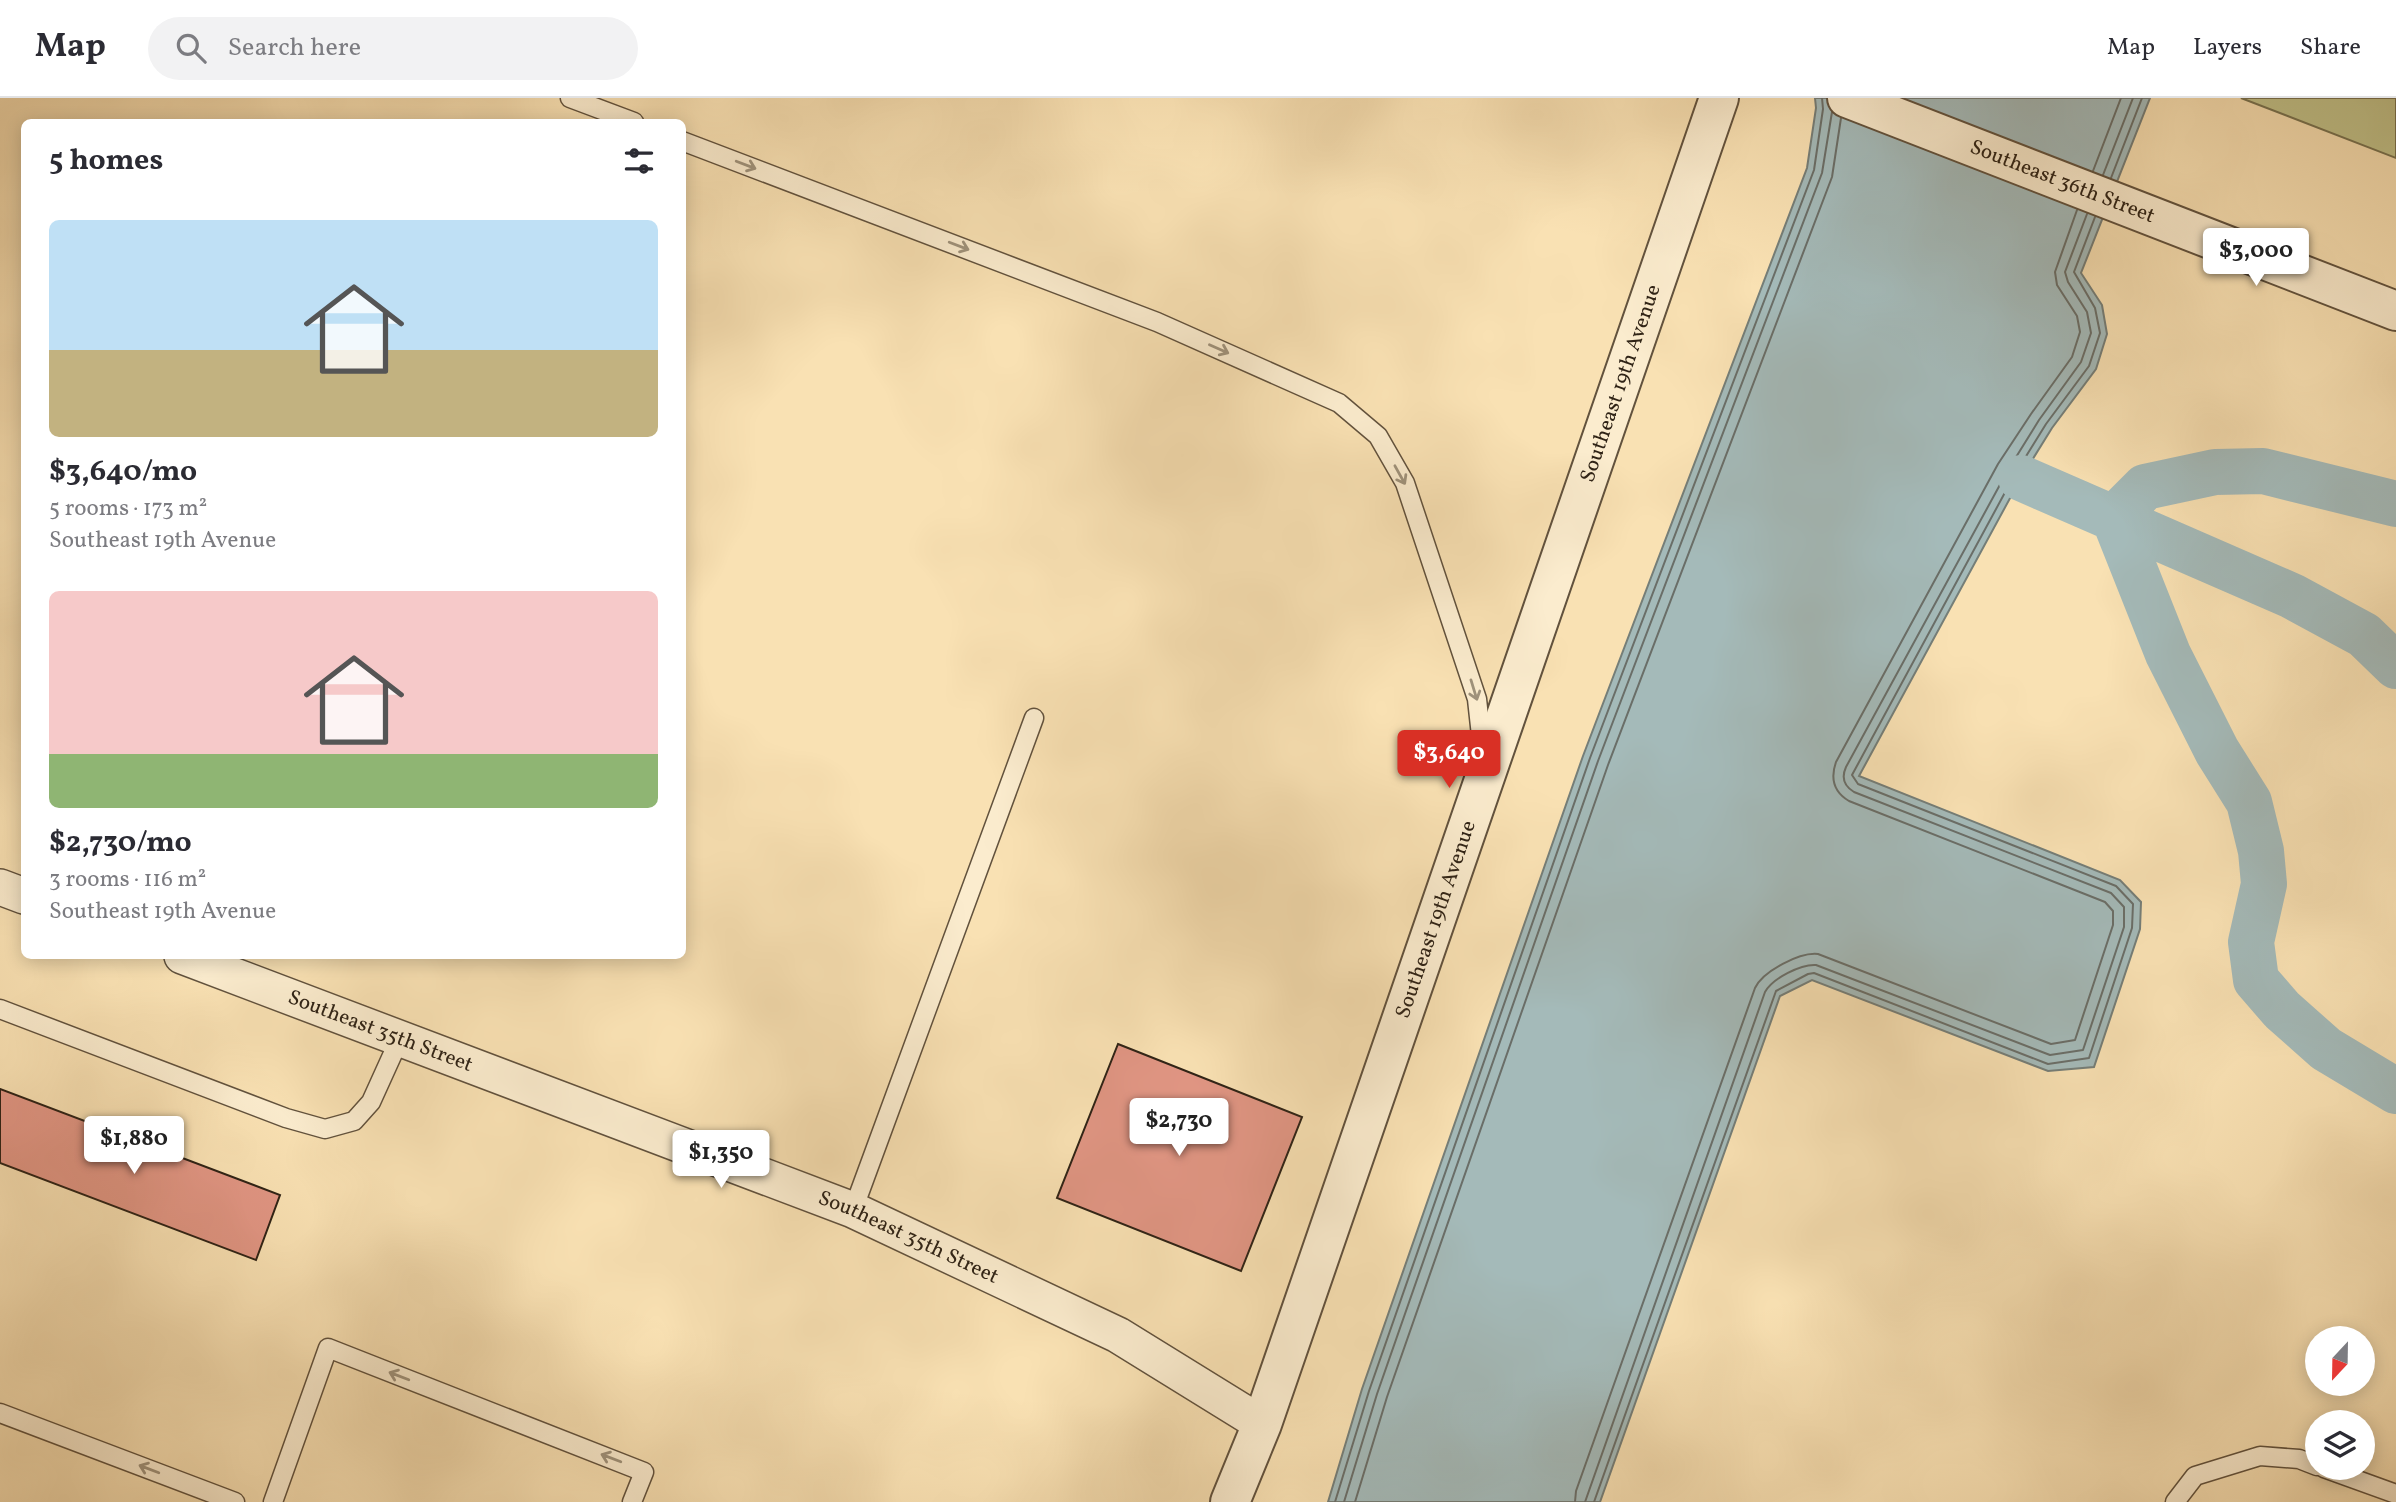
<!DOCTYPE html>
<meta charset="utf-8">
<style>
body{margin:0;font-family:Vollkorn,serif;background:#f2f2f3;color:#2b2b33;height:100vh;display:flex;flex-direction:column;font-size:26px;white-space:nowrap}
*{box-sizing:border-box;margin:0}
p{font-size:23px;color:#7c7c81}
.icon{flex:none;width:38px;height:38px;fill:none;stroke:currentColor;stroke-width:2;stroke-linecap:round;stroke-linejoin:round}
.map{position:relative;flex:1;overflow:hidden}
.details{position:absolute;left:21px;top:21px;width:665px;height:840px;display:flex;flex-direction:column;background:#fff;border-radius:10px;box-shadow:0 4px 18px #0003}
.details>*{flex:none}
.needle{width:46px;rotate:202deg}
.controls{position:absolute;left:2305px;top:1228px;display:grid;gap:14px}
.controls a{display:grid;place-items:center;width:70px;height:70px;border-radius:50%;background:#fff;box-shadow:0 4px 18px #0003;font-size:35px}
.price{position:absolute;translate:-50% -60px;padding:0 16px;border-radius:7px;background:#fff;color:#222;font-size:23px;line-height:46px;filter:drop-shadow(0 2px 4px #0008)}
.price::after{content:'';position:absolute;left:50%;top:42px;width:21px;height:16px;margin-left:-10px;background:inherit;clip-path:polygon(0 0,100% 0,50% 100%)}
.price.on{background:#d93025;color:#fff}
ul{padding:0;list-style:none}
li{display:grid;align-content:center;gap:14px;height:371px;padding:0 28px}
li span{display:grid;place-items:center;height:217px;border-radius:10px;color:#555}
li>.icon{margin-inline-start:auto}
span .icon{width:126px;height:126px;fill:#fffc;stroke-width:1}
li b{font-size:30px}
h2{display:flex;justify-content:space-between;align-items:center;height:84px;padding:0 28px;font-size:30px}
header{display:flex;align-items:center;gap:42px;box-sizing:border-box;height:98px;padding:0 35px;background:#fff;border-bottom:2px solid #e1e1e2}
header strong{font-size:33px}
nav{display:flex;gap:38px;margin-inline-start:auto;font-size:24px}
.search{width:490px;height:63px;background:#f2f2f3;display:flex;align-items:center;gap:18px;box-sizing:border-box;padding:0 24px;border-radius:38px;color:#7c7c81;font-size:26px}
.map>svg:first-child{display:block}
.green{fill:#c1c28a;stroke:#787250;stroke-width:2}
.water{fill:#a4bab9;stroke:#757e78;stroke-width:2}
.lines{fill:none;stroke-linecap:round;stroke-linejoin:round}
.shore{stroke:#6a6e68;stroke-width:2}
.canal{stroke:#a4bab9;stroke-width:46}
.building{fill:#e19684;stroke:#2f2316;stroke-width:2}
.service-casing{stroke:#62523d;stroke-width:21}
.minor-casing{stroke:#62523d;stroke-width:38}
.tertiary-casing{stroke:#62523d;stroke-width:42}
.service{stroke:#fbecce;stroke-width:18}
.minor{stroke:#fbecce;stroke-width:35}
.tertiary{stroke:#fbecce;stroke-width:38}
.oneway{stroke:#9f927b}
.labels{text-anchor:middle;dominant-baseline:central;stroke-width:6;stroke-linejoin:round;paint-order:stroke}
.street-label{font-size:21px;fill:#2f2316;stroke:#fbecce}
</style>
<header>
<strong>Map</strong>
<div class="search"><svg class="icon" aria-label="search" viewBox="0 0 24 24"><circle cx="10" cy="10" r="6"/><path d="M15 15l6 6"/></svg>Search here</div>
<nav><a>Map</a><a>Layers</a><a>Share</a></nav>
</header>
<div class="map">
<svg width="2396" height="1404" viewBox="0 0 2396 1404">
<rect width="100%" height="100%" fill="#f9e1b3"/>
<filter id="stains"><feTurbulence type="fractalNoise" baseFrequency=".00286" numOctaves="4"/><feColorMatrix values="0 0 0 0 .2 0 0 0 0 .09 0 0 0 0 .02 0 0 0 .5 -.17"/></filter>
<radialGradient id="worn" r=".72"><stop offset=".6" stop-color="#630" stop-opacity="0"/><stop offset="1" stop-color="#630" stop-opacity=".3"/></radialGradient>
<path class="green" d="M2241,0H2396V60Z"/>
<path class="water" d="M1815,0H2150L2081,175L2102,207L2107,236L2096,271L2052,330L2021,380L1859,678L2120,782L2141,804L2140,831L2094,969L2048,973L1812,882L1780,898L1600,1404H1328L1362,1291L1583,658L1807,70L1816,10Z"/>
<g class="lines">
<path class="shore" d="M2093,73L2121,0
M2103,77L2133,0
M2111,80L2142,0
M1335,1404L1369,1293L1590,660L1814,72L1823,11L1822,0
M1344,1404L1377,1296L1598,663L1822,75L1832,14
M1355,1404L1387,1299L1608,667L1832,79L1841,20
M1575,1404L1576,1393L1755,890C1763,873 1800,854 1818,856L2051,946L2075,942L2113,827V813L2105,804L1849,703C1834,694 1830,681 1836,664L1998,366L2031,316L2072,259L2080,234L2077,218L2057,187L2055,174L2077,112
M1585,1404L1765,894C1773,880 1801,866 1816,867L2050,957L2083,952L2124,829V809L2111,795L1854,694C1844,688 1841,680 1846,669L2008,372L2039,322L2081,264L2091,235L2087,214L2068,184L2065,174L2087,116
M1594,1404L1776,893L1808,876L1814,875L2048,966L2089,960L2132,830L2133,806L2116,788L1858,686L1852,677L2015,376L2046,326L2089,268L2100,235L2095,210L2074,174L2095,119"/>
<path class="canal" d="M2021,380L2292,498L2364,537L2396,568
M2396,406L2263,373L2215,374L2145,389L2114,420L2168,556L2217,653L2249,704L2261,753L2264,786L2251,844L2256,882L2282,912L2326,951L2396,993"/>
</g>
<path class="building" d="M1118,946L1302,1019L1241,1173L1057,1100Z
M0,991L280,1097L256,1162L0,1065Z"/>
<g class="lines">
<g class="service-casing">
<path id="service" d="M570,0L634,24
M682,43L1157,224L1339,305L1378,338L1405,385L1477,601L1483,656
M0,911L286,1020L325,1031L354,1023L371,1004L400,940
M853,1112L1034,620
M0,1315L235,1404
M2324,1370L2396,1396
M273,1404L328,1250L644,1374L632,1404
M2175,1404L2195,1378L2260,1358L2299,1361L2317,1368"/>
</g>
<g class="minor-casing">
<g id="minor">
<path d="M0,789L24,798"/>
<path id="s1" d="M182,858L853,1112L1118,1237L1262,1326"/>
</g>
</g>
<g class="tertiary-casing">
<g id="tertiary">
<path id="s2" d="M1847,0L2396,213"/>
<path id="s3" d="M1230,1404L1262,1326L1719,0"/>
</g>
</g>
<use href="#service" class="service"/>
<use href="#minor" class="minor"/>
<use href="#tertiary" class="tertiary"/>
</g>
<defs><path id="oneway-shaft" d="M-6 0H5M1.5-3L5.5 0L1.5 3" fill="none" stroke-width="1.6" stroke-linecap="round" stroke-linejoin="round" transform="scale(1.75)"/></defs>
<g class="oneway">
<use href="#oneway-shaft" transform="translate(746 67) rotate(21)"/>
<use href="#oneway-shaft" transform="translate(959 148) rotate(21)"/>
<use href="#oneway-shaft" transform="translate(1219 251) rotate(24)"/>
<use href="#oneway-shaft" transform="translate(1400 377) rotate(61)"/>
<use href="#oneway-shaft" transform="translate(1474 592) rotate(73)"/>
<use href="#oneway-shaft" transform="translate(399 1278) rotate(-159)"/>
<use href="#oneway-shaft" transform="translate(611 1360) rotate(-159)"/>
<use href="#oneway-shaft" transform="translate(149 1371) rotate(-159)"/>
</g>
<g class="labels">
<g class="street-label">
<text stroke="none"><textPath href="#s2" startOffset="231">Southeast 36th Street</textPath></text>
<text stroke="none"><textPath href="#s3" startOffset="1185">Southeast 19th Avenue</textPath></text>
<text stroke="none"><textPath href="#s3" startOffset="618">Southeast 19th Avenue</textPath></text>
<text stroke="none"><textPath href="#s1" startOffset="212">Southeast 35th Street</textPath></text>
<text stroke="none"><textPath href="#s1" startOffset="779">Southeast 35th Street</textPath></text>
</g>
</g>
<rect width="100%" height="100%" filter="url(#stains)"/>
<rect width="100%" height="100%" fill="url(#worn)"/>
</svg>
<div class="controls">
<a><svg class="needle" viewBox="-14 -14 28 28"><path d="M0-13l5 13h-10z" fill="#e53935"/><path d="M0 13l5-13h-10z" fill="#7c7c81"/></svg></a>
<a><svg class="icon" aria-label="layers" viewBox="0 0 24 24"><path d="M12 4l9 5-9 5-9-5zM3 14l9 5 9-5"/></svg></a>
</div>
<b class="price" style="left:2256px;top:190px">$3,000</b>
<b class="price on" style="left:1449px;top:692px">$3,640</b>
<b class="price" style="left:1179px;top:1060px">$2,730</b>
<b class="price" style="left:134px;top:1078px">$1,880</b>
<b class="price" style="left:721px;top:1092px">$1,350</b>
<section class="details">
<h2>5 homes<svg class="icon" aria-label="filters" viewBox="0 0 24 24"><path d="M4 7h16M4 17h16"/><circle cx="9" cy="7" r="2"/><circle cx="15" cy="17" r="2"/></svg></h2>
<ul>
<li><span style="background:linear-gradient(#bfe0f5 60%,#c2b280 0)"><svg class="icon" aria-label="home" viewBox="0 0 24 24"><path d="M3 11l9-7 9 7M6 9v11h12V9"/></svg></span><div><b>$3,640/mo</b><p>5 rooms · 173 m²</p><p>Southeast 19th Avenue</p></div></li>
<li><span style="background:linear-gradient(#f6c9c9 75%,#8fb573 0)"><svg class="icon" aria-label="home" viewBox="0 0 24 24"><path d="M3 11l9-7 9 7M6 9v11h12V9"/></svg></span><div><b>$2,730/mo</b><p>3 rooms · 116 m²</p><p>Southeast 19th Avenue</p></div></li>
</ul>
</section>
</div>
